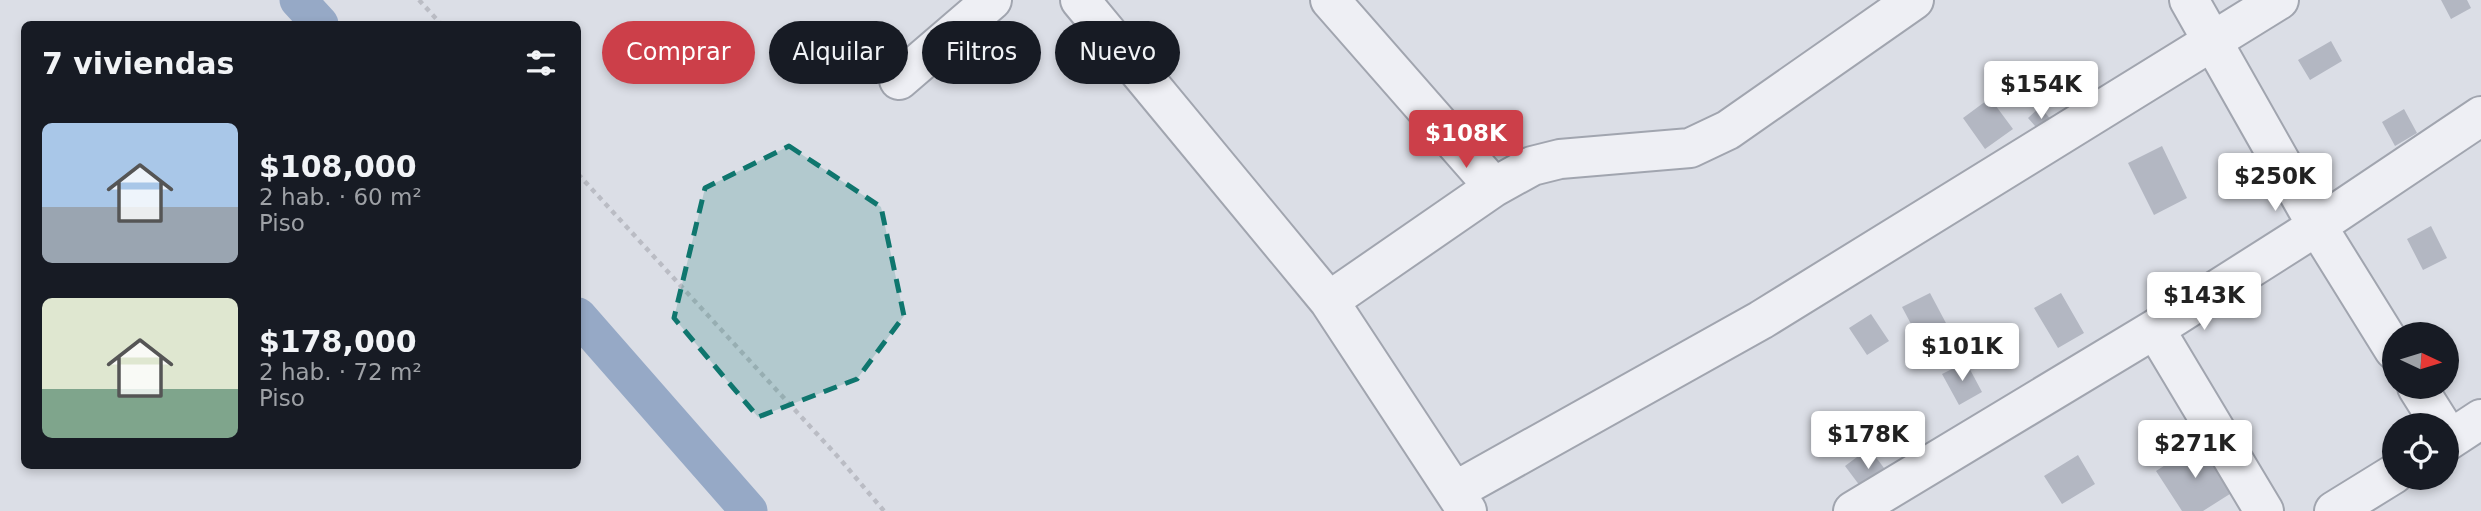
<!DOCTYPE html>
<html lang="es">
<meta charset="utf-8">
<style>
body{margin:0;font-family:"DejaVu Sans",sans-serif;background:#20242c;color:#f1f3f6;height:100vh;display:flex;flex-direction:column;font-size:26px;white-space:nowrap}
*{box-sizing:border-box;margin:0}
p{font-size:23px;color:#9ea1a6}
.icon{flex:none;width:38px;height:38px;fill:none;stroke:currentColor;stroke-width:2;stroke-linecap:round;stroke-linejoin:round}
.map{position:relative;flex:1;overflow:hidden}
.side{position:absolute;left:21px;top:21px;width:560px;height:448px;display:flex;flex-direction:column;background:#171b24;border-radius:10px;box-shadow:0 4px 10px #0003}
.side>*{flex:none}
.banner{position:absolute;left:602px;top:21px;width:665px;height:63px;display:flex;gap:14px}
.needle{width:46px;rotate:94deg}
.controls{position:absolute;left:2382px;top:322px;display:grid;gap:14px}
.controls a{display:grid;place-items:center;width:77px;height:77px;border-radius:50%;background:#171b24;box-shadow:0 4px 10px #0003;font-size:35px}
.price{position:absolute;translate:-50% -60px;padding:0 16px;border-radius:7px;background:#fff;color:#222;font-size:23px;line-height:46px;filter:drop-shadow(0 2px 4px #0008)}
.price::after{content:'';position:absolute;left:50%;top:42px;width:21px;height:16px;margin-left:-10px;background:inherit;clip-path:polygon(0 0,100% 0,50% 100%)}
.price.current{background:#cc3f49;color:#fff}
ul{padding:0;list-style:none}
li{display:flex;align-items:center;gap:21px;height:175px;padding:0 21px}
li span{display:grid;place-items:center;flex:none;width:196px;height:140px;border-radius:10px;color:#555}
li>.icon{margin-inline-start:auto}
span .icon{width:84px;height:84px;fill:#fffc;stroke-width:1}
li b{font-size:30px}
h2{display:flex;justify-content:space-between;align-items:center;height:84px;padding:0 21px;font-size:30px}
.tag{padding:0 24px;border-radius:32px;background:#171b24;box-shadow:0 4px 10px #0003;font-size:24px;line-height:63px}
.tag.current{background:#cc3f49;color:#fff}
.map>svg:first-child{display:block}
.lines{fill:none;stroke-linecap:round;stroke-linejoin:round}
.canal{stroke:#96a9c6;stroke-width:37}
.building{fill:#b3b7c2}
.minor-casing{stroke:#a1a5af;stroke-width:42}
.path{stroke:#babcc4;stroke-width:4.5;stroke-dasharray:5 5;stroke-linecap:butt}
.minor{stroke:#eeeff4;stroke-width:38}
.marked{fill:#0f766e;fill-opacity:0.2;stroke:#0f766e;stroke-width:5;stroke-dasharray:14 9;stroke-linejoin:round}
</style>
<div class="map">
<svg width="2481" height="511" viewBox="0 0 2481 511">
<rect width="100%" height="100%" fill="#dbdee6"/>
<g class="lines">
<path class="canal" d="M298,0L320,24
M578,316L749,511"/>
</g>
<path class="building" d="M2441,0H2467L2471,8L2451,19Z
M2331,41L2342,61L2310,80L2298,60Z
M1990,98L2013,129L1985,149L1963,118Z
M2040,107L2054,123L2042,134L2028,118Z
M2404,109L2417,133L2395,146L2382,122Z
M2162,146L2187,198L2154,215L2128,163Z
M2431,226L2447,258L2423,270L2407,239Z
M1930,293L1947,325L1919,339L1902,307Z
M2061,293L2084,333L2058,348L2034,308Z
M1871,314L1889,341L1867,355L1849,328Z
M1966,362L1982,392L1959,405L1942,374Z
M2201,442L2233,492L2203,511H2182L2156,471Z
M1869,448L1890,476L1866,494L1845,466Z
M2078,455L2095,484L2062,504L2044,476Z"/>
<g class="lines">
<g class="minor-casing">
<path id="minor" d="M1080,0L1329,301
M1330,0L1494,187
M2189,0L2317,226L2394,350
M899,80L992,0
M2155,329L2264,511
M2417,387L2441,425
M2446,442L2481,419
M1455,491L1761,320L2279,0
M1467,511L1329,301L1494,187L1532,166L1560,159L1690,148L1728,130L1914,0
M1853,511L2155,329L2317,226L2481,116
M2334,511L2394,474"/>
</g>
<path class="path" d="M419,0L441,24
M578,174L840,459L884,511"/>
<use href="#minor" class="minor"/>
</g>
<path class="marked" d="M789,146L881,207L904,316L857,379L758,417L674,318L705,188Z"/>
</svg>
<div class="controls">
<a><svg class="needle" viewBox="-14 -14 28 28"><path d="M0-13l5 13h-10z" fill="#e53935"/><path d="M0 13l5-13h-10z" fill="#9ea1a6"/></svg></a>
<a><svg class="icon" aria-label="locate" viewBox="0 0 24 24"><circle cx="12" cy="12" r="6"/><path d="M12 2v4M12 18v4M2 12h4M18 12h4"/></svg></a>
</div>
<b class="price" style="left:2041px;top:121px">$154K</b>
<b class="price current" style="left:1466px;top:170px">$108K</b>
<b class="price" style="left:2275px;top:213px">$250K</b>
<b class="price" style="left:2204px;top:332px">$143K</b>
<b class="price" style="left:1962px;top:383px">$101K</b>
<b class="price" style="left:1868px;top:471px">$178K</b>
<b class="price" style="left:2195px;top:480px">$271K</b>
<div class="banner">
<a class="tag current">Comprar</a>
<a class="tag">Alquilar</a>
<a class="tag">Filtros</a>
<a class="tag">Nuevo</a>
</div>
<section class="side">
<h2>7 viviendas<svg class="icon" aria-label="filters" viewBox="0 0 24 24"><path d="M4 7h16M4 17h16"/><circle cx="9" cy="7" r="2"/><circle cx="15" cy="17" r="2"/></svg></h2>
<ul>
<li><span style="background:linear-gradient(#a9c7e8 60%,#9aa5b1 0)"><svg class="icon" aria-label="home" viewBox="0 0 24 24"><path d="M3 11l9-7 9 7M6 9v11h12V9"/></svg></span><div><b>$108,000</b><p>2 hab. · 60 m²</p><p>Piso</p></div></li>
<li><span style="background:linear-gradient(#dfe7d0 65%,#7fa58c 0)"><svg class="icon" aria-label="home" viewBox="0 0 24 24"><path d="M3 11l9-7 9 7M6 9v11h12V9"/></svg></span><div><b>$178,000</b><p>2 hab. · 72 m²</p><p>Piso</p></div></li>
</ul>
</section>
</div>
